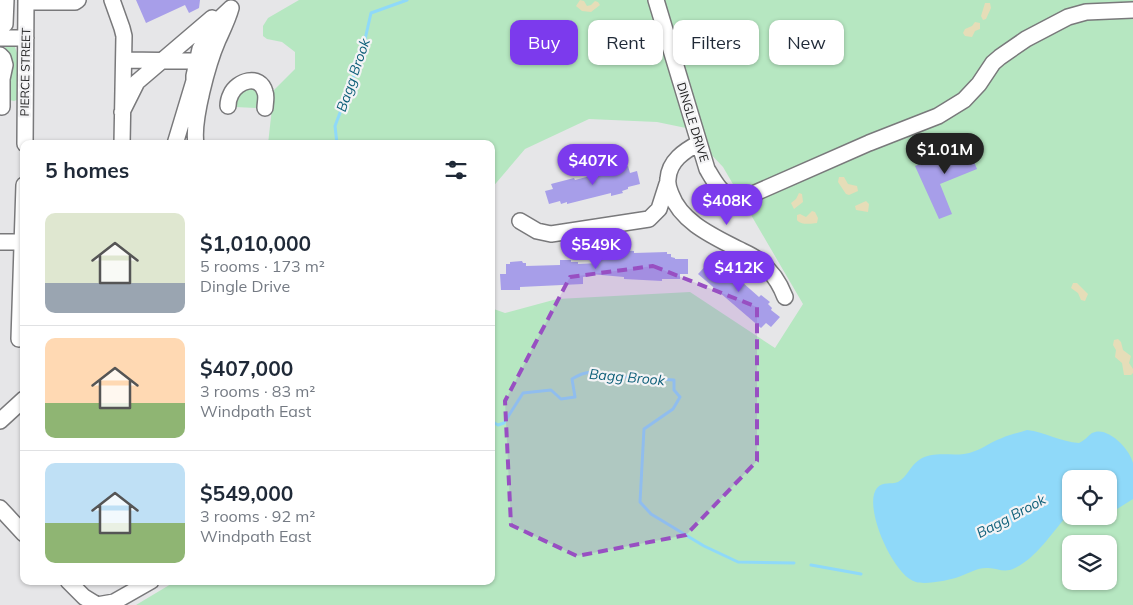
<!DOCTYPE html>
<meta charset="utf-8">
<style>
body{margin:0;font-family:Mulish,sans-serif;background:#f6f6f7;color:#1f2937;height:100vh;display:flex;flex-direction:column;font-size:19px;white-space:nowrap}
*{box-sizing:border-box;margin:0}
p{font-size:16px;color:#747a83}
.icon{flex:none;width:28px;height:28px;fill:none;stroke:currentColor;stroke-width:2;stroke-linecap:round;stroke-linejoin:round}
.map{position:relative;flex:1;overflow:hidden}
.side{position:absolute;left:20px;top:140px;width:475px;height:445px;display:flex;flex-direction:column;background:#fff;border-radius:10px;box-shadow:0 1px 4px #0004}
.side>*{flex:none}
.top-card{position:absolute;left:510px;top:20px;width:475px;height:45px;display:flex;gap:10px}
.fabs{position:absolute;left:1062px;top:470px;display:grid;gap:10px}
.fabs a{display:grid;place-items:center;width:55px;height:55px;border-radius:10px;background:#fff;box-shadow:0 1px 4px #0004;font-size:25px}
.price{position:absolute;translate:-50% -42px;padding:0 11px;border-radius:18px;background:#7c3aed;color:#fff;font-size:16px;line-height:32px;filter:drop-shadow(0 1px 2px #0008)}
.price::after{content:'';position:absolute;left:50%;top:30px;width:15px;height:11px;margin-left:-8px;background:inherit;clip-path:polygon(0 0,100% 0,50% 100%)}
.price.on{background:#222;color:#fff}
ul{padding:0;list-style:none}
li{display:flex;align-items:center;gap:15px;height:125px;padding:0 25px}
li+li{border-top:1px solid #e0e1e3}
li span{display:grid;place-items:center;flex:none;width:140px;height:100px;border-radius:10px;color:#555}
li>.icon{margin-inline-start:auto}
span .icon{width:60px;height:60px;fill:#fffc;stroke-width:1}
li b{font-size:21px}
h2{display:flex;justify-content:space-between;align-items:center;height:60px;padding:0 25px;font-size:21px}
.chip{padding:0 18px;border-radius:10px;background:#fff;box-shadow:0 1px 4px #0004;font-size:18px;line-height:45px}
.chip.on{background:#7c3aed;color:#fff}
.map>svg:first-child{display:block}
.green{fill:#b6e7c1;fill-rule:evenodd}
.sand{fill:#e6ddb8}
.water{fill:#8fd9f9}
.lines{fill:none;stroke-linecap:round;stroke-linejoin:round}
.stream{stroke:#8fd9f9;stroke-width:3}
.building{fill:#a79ee9}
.minor-casing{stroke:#79797b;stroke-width:18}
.minor{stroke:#fff;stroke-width:15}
.marked{fill:#984fc2;fill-opacity:0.2;stroke:#984fc2;stroke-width:4;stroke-dasharray:10 6;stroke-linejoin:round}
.labels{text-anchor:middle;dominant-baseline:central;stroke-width:4.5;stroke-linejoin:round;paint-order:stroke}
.street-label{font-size:12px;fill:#1b1b1c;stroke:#f3f3f5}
.water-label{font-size:14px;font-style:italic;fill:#0e5f79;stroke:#f3f3f5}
</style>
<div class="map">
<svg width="1133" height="605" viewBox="0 0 1133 605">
<rect width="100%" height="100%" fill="#e6e6e8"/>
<path class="green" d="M299,0H1133V605H136L176,581H491V308L505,313L557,299L690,292L775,348L803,304L723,167L686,128L657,122L589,119L525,149L491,189V144H268L274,90L295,69V52L282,42L267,39L263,36V26L268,18ZM1071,479H1109V516H1071ZM1071,544H1109V581H1071Z
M8,44L15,47L18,56V96L17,100L14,101L9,100L2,51Z
M251,87L258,91L259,108L235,107C235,93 239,93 251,87Z"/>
<path class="sand" d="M580,0L584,1L587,6L591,5L595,1L598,2L600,5L591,12L582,11L576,6Z
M985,3H990L991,8L986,19L983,20L981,16Z
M975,22L980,23V29L975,31L972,37L965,36L963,33L965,29L972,26Z
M839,177H844L848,184L857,186L858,191L849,195L846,194L838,182Z
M799,193L802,194L803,202L794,209L791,203L796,199Z
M866,201L869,204L868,212L856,210L855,206Z
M812,211L815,212L818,218L817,223C811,224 800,225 797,220V215L800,214L806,217Z
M1073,283H1077L1088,294L1085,301L1081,300L1078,293L1071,288Z
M1118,339L1121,342L1123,350L1131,356L1129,363L1133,369V373L1131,375H1124L1122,363L1115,357L1116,350L1113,345L1114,340Z"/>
<path class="water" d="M1027,430C1045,432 1061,442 1079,443C1084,441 1088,436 1092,433C1107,425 1130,449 1133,463C1133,474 1133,488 1133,499L1117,509L1109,508V479H1071V514L1066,517C1051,534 1036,558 1015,568C1003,574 997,567 986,568C977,568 969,573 961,576C951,580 926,585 916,582C894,577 862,506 877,488C883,481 891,485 898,482C907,477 911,465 919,460C932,451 950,456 964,454C979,452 988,443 1002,438C1010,434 1019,433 1027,430Z"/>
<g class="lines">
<path class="stream" d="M337,144L335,126L361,57L371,13L407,0
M491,421L498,425L504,423L523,393L551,390L561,399L575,397L572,379C585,371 594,370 608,376L674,380V390L680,397L673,409L644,429L640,502L651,514L704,546L738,562L794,563
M811,565L861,574"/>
</g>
<path class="building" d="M136,0H200L199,8L189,13L185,5L146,23Z
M967,144L977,169L940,184L952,214L939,219L915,166Z
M628,166L630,173L637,171L640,184L628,187V189L622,191L623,193L611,196V193L567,204V202L561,204L560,201L549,204L545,191L553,189L551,184L574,178L575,180Z
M621,250L634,251V253L667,252V254H671V257L675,258V259H688V274H680V279H662V281L624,279V277L590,274V276L583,277V284L520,287V290H501L500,274H506V264H510V262L522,261L523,263H526V266L560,265V260H571V262H578V264L599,263L600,255H616V252L621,253Z
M713,258L718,262L720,260L722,261L723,260L733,269L732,271L735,273L734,275L759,297L761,295L770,302L768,304L772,308L771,310L780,317L771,327L766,323L761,328L698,274Z"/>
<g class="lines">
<g class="minor-casing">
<path id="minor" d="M112,0L122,28L124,36L122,144
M656,0L707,169C713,179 721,195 734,198C737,199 743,197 746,197L869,143L938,116L964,100L979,84L993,63L1000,57L1026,39L1068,17L1086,12L1133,10
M26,2H75L78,0
M0,27L5,24L6,0
M0,38H26
M0,55L3,58L5,65L2,79V107
M124,60L197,61
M228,106C228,102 229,98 231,94C237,81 260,73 265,92C267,97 265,103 265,108
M122,112L137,82L212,18
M699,143C684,151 669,161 668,179C667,185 669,189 671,194C681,222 713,236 738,249C744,252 752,255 758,260C771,270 779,281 785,297
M25,144L26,0
M175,144L194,81
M196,144C192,121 208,63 218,40C223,29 228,19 231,8L214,24L200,49L194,76V81L201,96
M520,221L537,231L551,234L649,219L659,209L667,184
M0,242H24
M19,339L24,185
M0,421L24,399
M0,508L24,534
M68,581L84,597L97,605
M97,605L114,602L151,581"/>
</g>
<use href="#minor" class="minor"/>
</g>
<path class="marked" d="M653,266L757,307V461L686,535L577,556L511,525L505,401L570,277Z"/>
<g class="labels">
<g class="street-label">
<text transform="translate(25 72) rotate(-89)">PIERCE STREET</text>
<text transform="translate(693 122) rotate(73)">DINGLE DRIVE</text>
</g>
<g class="water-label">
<text transform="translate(353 75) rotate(-71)">Bagg Brook</text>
<text transform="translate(627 377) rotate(5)">Bagg Brook</text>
<text transform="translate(1011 516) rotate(-28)">Bagg Brook</text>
</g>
</g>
</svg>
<div class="fabs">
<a><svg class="icon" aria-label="locate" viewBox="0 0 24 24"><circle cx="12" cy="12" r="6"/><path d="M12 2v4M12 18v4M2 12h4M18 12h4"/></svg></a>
<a><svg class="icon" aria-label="layers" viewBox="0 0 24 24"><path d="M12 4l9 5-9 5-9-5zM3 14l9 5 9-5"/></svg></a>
</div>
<b class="price on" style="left:945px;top:175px">$1.01M</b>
<b class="price" style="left:593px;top:186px">$407K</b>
<b class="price" style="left:727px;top:226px">$408K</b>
<b class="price" style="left:596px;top:270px">$549K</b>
<b class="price" style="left:739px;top:293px">$412K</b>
<div class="top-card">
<a class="chip on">Buy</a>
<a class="chip">Rent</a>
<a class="chip">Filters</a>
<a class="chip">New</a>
</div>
<section class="side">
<h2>5 homes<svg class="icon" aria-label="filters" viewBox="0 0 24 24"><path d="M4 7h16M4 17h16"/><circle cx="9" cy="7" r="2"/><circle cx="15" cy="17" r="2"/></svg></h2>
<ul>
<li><span style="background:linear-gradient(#dfe7d0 70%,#9aa5b1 0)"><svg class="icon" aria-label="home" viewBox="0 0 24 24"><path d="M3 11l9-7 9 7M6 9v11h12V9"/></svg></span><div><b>$1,010,000</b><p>5 rooms · 173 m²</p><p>Dingle Drive</p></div></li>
<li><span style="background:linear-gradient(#ffd9b3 65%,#8fb573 0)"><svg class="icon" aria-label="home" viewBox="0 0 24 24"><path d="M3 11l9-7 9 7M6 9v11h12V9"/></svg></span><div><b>$407,000</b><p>3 rooms · 83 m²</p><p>Windpath East</p></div></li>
<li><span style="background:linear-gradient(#bfe0f5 60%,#8fb573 0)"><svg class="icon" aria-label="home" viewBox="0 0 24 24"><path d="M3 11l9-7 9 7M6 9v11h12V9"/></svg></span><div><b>$549,000</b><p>3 rooms · 92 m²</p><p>Windpath East</p></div></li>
</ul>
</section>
</div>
